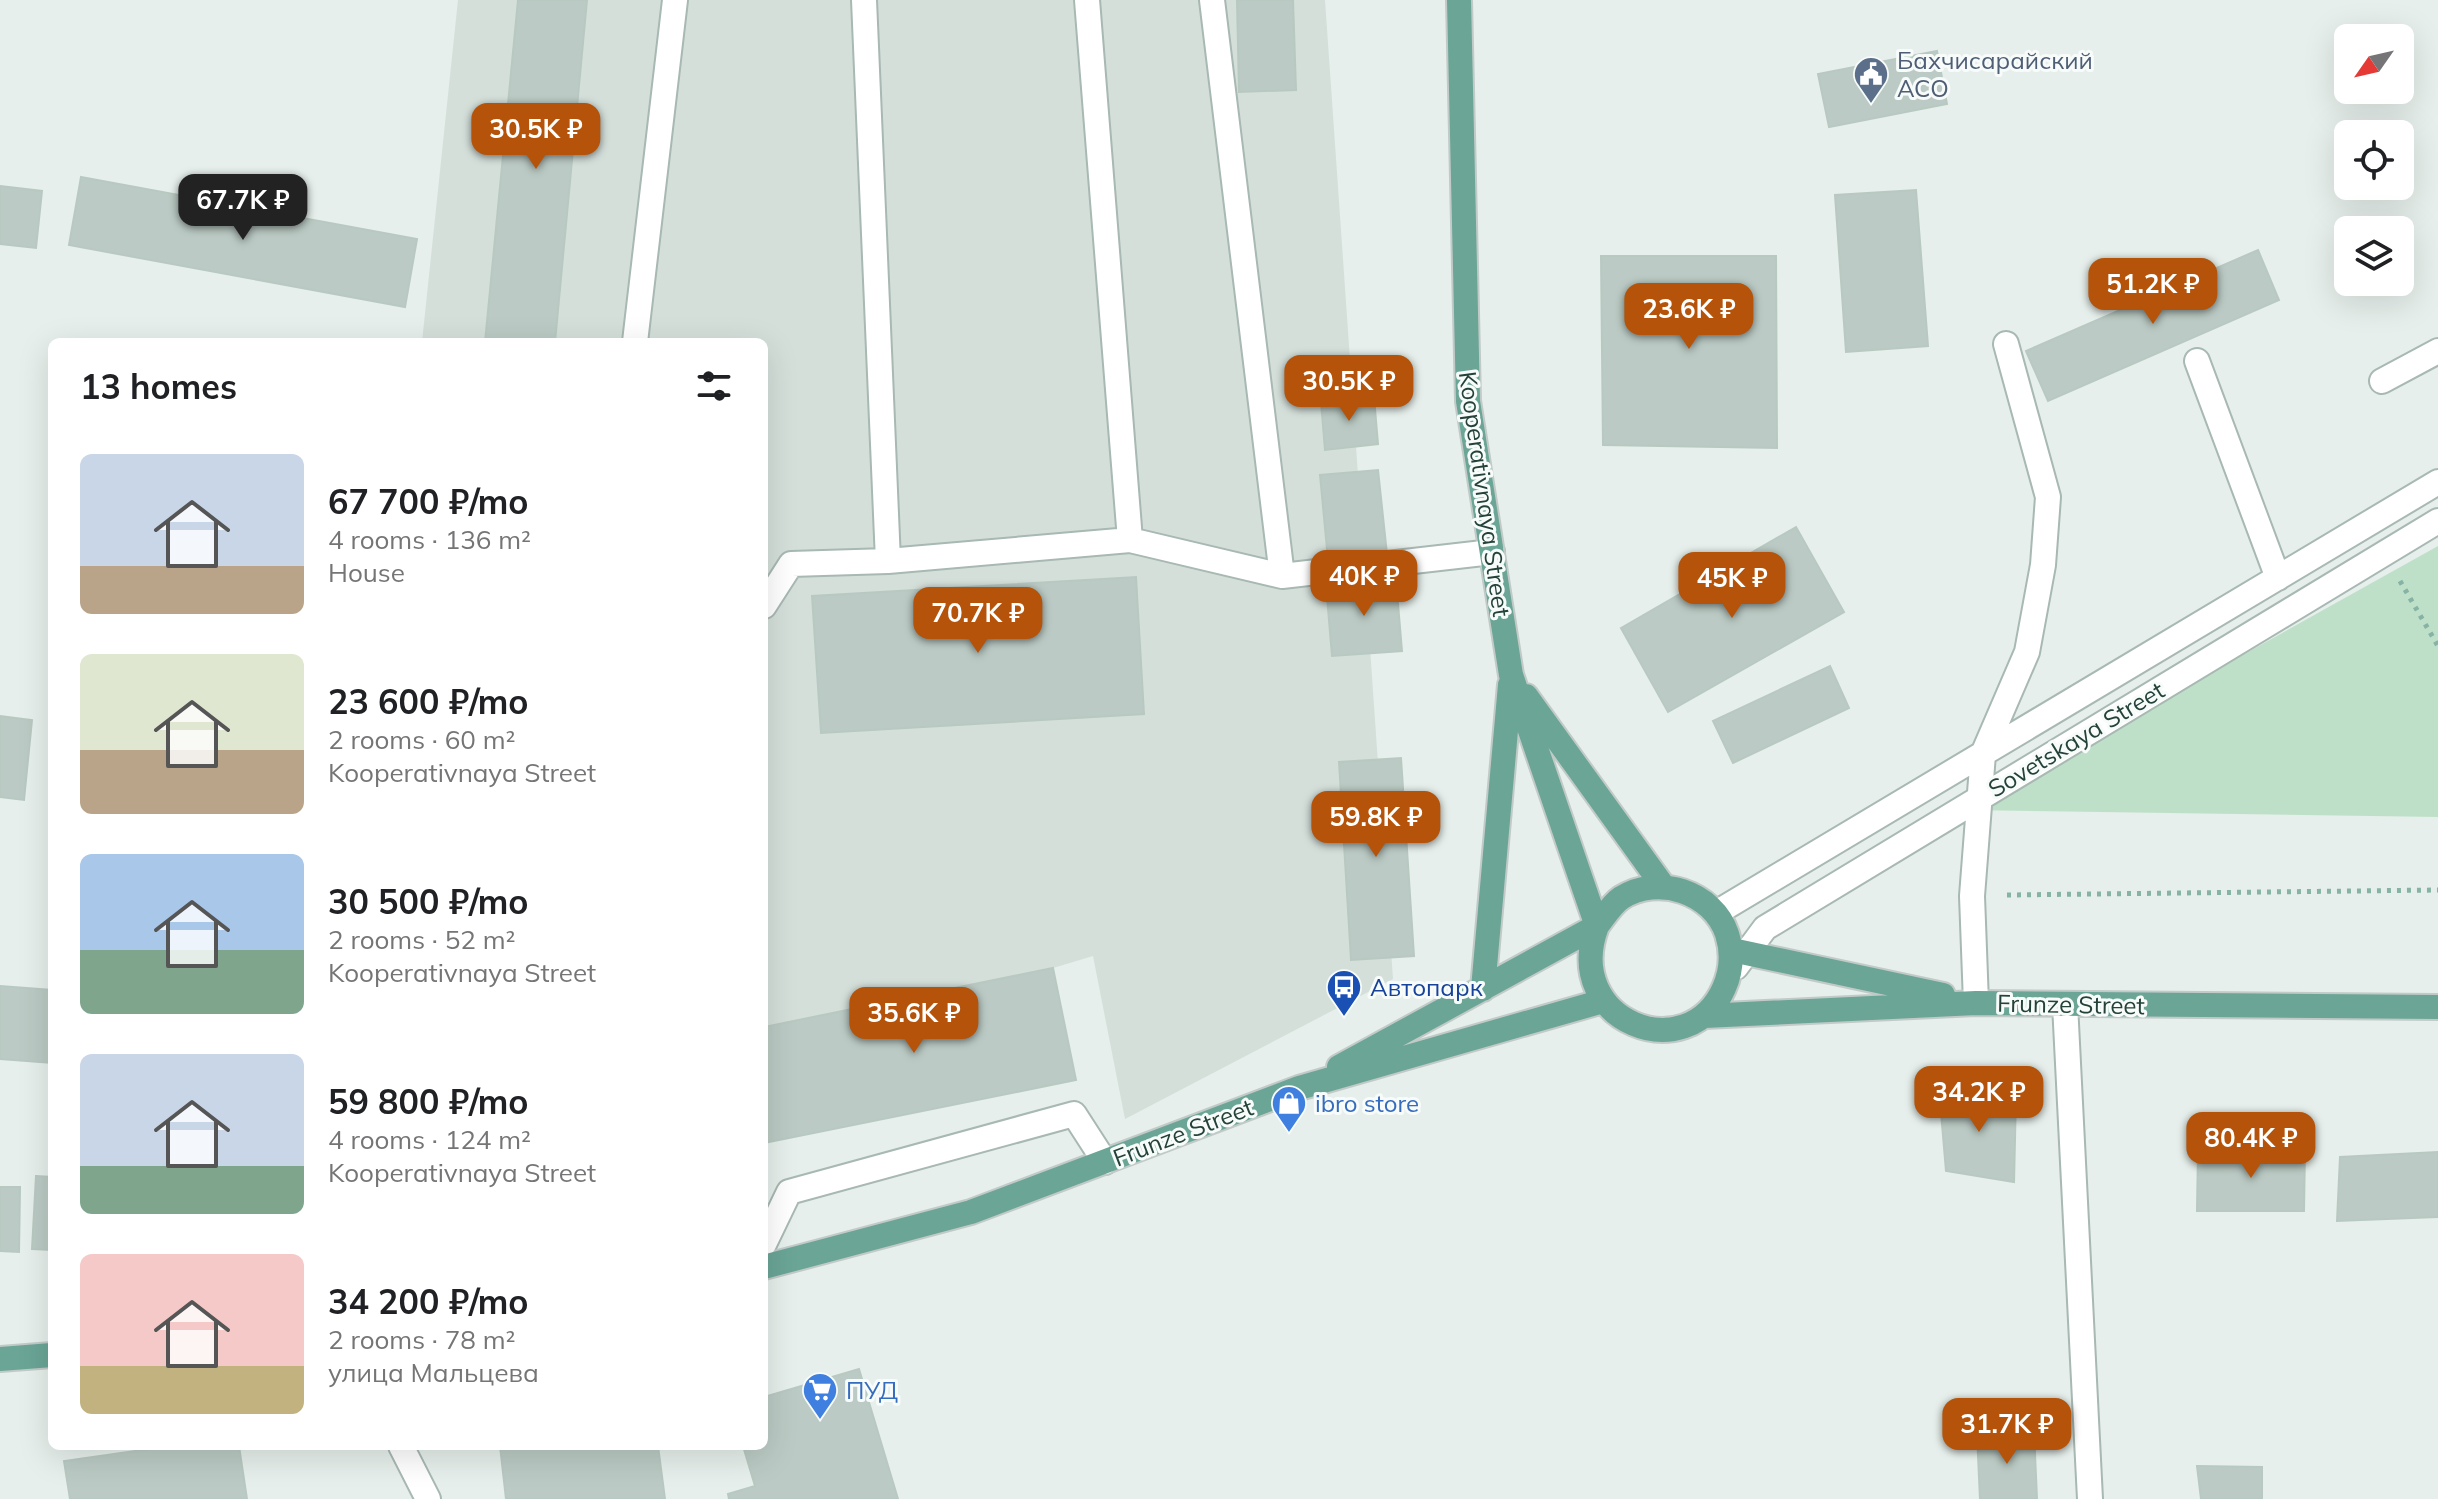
<!DOCTYPE html>
<meta charset="utf-8">
<style>
body{margin:0;font-family:Mulish,sans-serif;background:#f6f6f6;color:#202124;height:100vh;display:flex;flex-direction:column;font-size:30px;white-space:nowrap}
*{box-sizing:border-box;margin:0}
p{font-size:26px;color:#757577}
.icon{flex:none;width:44px;height:44px;fill:none;stroke:currentColor;stroke-width:2;stroke-linecap:round;stroke-linejoin:round}
.map{position:relative;flex:1;overflow:hidden}
.side{position:absolute;left:48px;top:338px;width:720px;height:1112px;display:flex;flex-direction:column;background:#fff;border-radius:12px;box-shadow:0 8px 32px #0002}
.side>*{flex:none}
.needle{width:52px;rotate:236deg}
.controls{position:absolute;left:2334px;top:24px;display:grid;gap:16px}
.controls a{display:grid;place-items:center;width:80px;height:80px;border-radius:12px;background:#fff;box-shadow:0 8px 32px #0002;font-size:40px}
.price{position:absolute;translate:-50% -68px;padding:0 18px;border-radius:16px;background:#b45309;color:#fff;font-size:26px;line-height:52px;filter:drop-shadow(0 2px 4px #0008)}
.price::after{content:'';position:absolute;left:50%;top:48px;width:24px;height:18px;margin-left:-12px;background:inherit;clip-path:polygon(0 0,100% 0,50% 100%)}
.price.current{background:#222;color:#fff}
ul{padding:0;list-style:none}
li{display:flex;align-items:center;gap:24px;height:200px;padding:0 32px}
li span{display:grid;place-items:center;flex:none;width:224px;height:160px;border-radius:12px;color:#555}
li>.icon{margin-inline-start:auto}
span .icon{width:96px;height:96px;fill:#fffc;stroke-width:1}
li b{font-size:34px}
h2{display:flex;justify-content:space-between;align-items:center;height:96px;padding:0 32px;font-size:34px}
.map>svg:first-child{display:block}
.built{fill:#d4dfda}
.green{fill:#bfe0c8}
.building{fill:#bbcac4;stroke:#b8c9c2;stroke-width:2}
.lines{fill:none;stroke-linecap:round;stroke-linejoin:round}
.minor-casing{stroke:#a8b8b2;stroke-width:28}
.major-casing{stroke:#c2cac8;stroke-width:28}
.path{stroke:#86b3a5;stroke-width:5;stroke-dasharray:4 6;stroke-linecap:butt}
.minor{stroke:#fff;stroke-width:24}
.major{stroke:#6aa596;stroke-width:24}
.labels{text-anchor:middle;dominant-baseline:central;stroke-width:6;stroke-linejoin:round;paint-order:stroke}
.service-label{font-size:24px;fill:#4e5e75;stroke:#f7fbf9;text-anchor:start}
.street-label{font-size:24px;fill:#24423a;stroke:#f7fbf9}
.transit-label{font-size:24px;fill:#164399;stroke:#f7fbf9;text-anchor:start}
.shop-label{font-size:24px;fill:#366cbe;stroke:#f7fbf9;text-anchor:start}
</style>
<div class="map">
<svg width="2438" height="1499" viewBox="0 0 2438 1499">
<rect width="100%" height="100%" fill="#e6efeb"/>
<path class="built" d="M458,0H1325L1393,979L1125,1119L1093,956L1053,968L764,1027V342H422Z"/>
<path class="green" d="M2438,546V817L1965,810Z"/>
<path class="building" d="M518,0H587L555,342H485Z
M1237,0H1293L1296,90L1239,92Z
M1937,51L1947,104L1829,127L1818,74Z
M81,177L417,239L405,307L69,245Z
M0,186L42,191L36,248L0,244Z
M1916,190L1928,346L1846,352L1835,195Z
M2258,250L2279,300L2048,401L2026,351Z
M1601,256H1776L1777,448L1603,445Z
M1374,397L1378,444L1325,450L1321,402Z
M1378,470L1387,554L1328,560L1320,475Z
M1796,527L1844,612L1668,712L1621,628Z
M1136,577L1144,714L821,733L812,596Z
M1396,580L1402,651L1332,656L1326,585Z
M1830,666L1849,708L1733,763L1713,721Z
M0,716L32,720L24,800L0,797Z
M1401,758L1414,956L1351,960L1339,762Z
M1053,968L1076,1080L764,1143V1027Z
M0,986L52,990V1063L0,1059Z
M1939,1089L2016,1096L2014,1182L1946,1171Z
M2198,1150H2305L2304,1211H2197Z
M2438,1152V1217L2337,1221L2340,1157Z
M36,1176L52,1177V1250L32,1249Z
M0,1187H20L19,1252L0,1251Z
M859,1369L898,1499H729L728,1494L755,1486L743,1446H764V1397Z
M2034,1431L2037,1499H1980L1977,1434Z
M170,1446H239L247,1499H70L64,1461Z
M500,1446H658L665,1499H506Z
M2197,1466L2262,1467V1499H2201Z"/>
<g class="lines">
<g class="minor-casing">
<path id="minor" d="M864,0L888,561L1130,540
M1087,0L1130,540L1282,576L1492,552
M1212,0L1282,576
M635,342L675,0
M2197,361L2278,578
M2382,381L2438,351
M764,606L791,564L888,561
M1716,913L2438,482
M1736,967L1765,928L2438,521
M1976,1003L1972,896L1983,754L2027,652L2043,565L2048,497L2006,344
M2065,1004L2090,1499
M764,1244L789,1192L1074,1114L1105,1162
M401,1446L428,1499"/>
</g>
<g class="major-casing">
<path id="major" d="M1459,0L1468,401L1511,675L1597,926
M1526,696L1663,886
M1732,950L1943,995
M1483,989L1510,685
M1704,1016L1976,1003L2438,1007
M1339,1067L1597,926C1604,917 1612,904 1621,898C1658,874 1713,892 1727,934C1733,953 1732,970 1724,988C1688,1070 1561,1022 1597,926
M764,1267L971,1212L1299,1088L1603,1001
M0,1359L52,1355"/>
</g>
<path class="path" d="M2400,581L2438,646
M2007,895L2438,890"/>
<use href="#minor" class="minor"/>
<use href="#major" class="major"/>
</g>
<defs>
<g id="civic-pin" transform="scale(1.8)"><path d="M0 17L-7.5 6A9.5 9.5 0 1 1 7.5 6Z" fill="#5c6f8a" stroke="#f7fbf9"/><path d="M-.6-6.5H3V-4.5H.6V-3L4-1V1h2V6H-6V1h2V-1L-.6-3ZM-1.2 2.5V6h2.4V2.5Z" fill="#fff"/></g>
<g id="bus-pin" transform="scale(1.8)"><path d="M0 17L-7.5 6A9.5 9.5 0 1 1 7.5 6Z" fill="#1a4fb4" stroke="#f7fbf9"/><path d="M-5-6H5V4H4V6H2V4H-2V6H-4V4H-5ZM-3.5-4V0h7V-4ZM-3.5 1.2v1.5H-2V1.2ZM2 1.2v1.5H3.5V1.2Z" fill="#fff"/></g>
<g id="shop-pin" transform="scale(1.8)"><path d="M0 17L-7.5 6A9.5 9.5 0 1 1 7.5 6Z" fill="#3f7fe0" stroke="#f7fbf9"/><path d="M-5-2.5h2.3a2.7 3.5 0 0 1 5.4 0H5L5.5 6h-11ZM-1.5-2.5h3a1.5 2.3 0 0 0-3 0Z" fill="#fff"/></g>
<g id="supermarket-pin" transform="scale(1.8)"><path d="M0 17L-7.5 6A9.5 9.5 0 1 1 7.5 6Z" fill="#3f7fe0" stroke="#f7fbf9"/><path d="M-6-5.5h2.5l.6 2H6L4.5 2H-2.5L-4.4-4H-6ZM-1.5 3.2a1.3 1.3 0 1 0 .1 0ZM3 3.2a1.3 1.3 0 1 0 .1 0Z" fill="#fff"/></g>
</defs>
<g fill-rule="evenodd">
<use href="#civic-pin" x="1871" y="74"/>
<use href="#bus-pin" x="1344" y="987"/>
<use href="#shop-pin" x="1289" y="1103"/>
<use href="#supermarket-pin" x="820" y="1390"/>
</g>
<g class="labels">
<g class="service-label">
<text x="1897" y="60">Бахчисарайский<tspan x="1897" dy="28">АСО</tspan></text>
</g>
<g class="street-label">
<text transform="translate(1485 494) rotate(82)">Kooperativnaya Street</text>
<text transform="translate(2076 739) rotate(-31)">Sovetskaya Street</text>
<text transform="translate(2071 1004) rotate(1)">Frunze Street</text>
<text transform="translate(1183 1132) rotate(-21)">Frunze Street</text>
</g>
<g class="transit-label">
<text x="1370" y="987">Автопарк</text>
</g>
<g class="shop-label">
<text x="1315" y="1103">ibro store</text>
<text x="846" y="1390">ПУД</text>
</g>
</g>
</svg>
<div class="controls">
<a><svg class="needle" viewBox="-14 -14 28 28"><path d="M0-13l5 13h-10z" fill="#e53935"/><path d="M0 13l5-13h-10z" fill="#757577"/></svg></a>
<a><svg class="icon" aria-label="locate" viewBox="0 0 24 24"><circle cx="12" cy="12" r="6"/><path d="M12 2v4M12 18v4M2 12h4M18 12h4"/></svg></a>
<a><svg class="icon" aria-label="layers" viewBox="0 0 24 24"><path d="M12 4l9 5-9 5-9-5zM3 14l9 5 9-5"/></svg></a>
</div>
<b class="price" style="left:536px;top:171px">30.5K ₽</b>
<b class="price current" style="left:243px;top:242px">67.7K ₽</b>
<b class="price" style="left:2153px;top:326px">51.2K ₽</b>
<b class="price" style="left:1689px;top:351px">23.6K ₽</b>
<b class="price" style="left:1349px;top:423px">30.5K ₽</b>
<b class="price" style="left:1364px;top:618px">40K ₽</b>
<b class="price" style="left:1732px;top:620px">45K ₽</b>
<b class="price" style="left:978px;top:655px">70.7K ₽</b>
<b class="price" style="left:1376px;top:859px">59.8K ₽</b>
<b class="price" style="left:914px;top:1055px">35.6K ₽</b>
<b class="price" style="left:1979px;top:1134px">34.2K ₽</b>
<b class="price" style="left:2251px;top:1180px">80.4K ₽</b>
<b class="price" style="left:2007px;top:1466px">31.7K ₽</b>
<section class="side">
<h2>13 homes<svg class="icon" aria-label="filters" viewBox="0 0 24 24"><path d="M4 7h16M4 17h16"/><circle cx="9" cy="7" r="2"/><circle cx="15" cy="17" r="2"/></svg></h2>
<ul>
<li><span style="background:linear-gradient(#c9d6e8 70%,#b9a48a 0)"><svg class="icon" aria-label="home" viewBox="0 0 24 24"><path d="M3 11l9-7 9 7M6 9v11h12V9"/></svg></span><div><b>67 700 ₽/mo</b><p>4 rooms · 136 m²</p><p>House</p></div></li>
<li><span style="background:linear-gradient(#dfe7d0 60%,#b9a48a 0)"><svg class="icon" aria-label="home" viewBox="0 0 24 24"><path d="M3 11l9-7 9 7M6 9v11h12V9"/></svg></span><div><b>23 600 ₽/mo</b><p>2 rooms · 60 m²</p><p>Kooperativnaya Street</p></div></li>
<li><span style="background:linear-gradient(#a9c7e8 60%,#7fa58c 0)"><svg class="icon" aria-label="home" viewBox="0 0 24 24"><path d="M3 11l9-7 9 7M6 9v11h12V9"/></svg></span><div><b>30 500 ₽/mo</b><p>2 rooms · 52 m²</p><p>Kooperativnaya Street</p></div></li>
<li><span style="background:linear-gradient(#c9d6e8 70%,#7fa58c 0)"><svg class="icon" aria-label="home" viewBox="0 0 24 24"><path d="M3 11l9-7 9 7M6 9v11h12V9"/></svg></span><div><b>59 800 ₽/mo</b><p>4 rooms · 124 m²</p><p>Kooperativnaya Street</p></div></li>
<li><span style="background:linear-gradient(#f6c9c9 70%,#c2b280 0)"><svg class="icon" aria-label="home" viewBox="0 0 24 24"><path d="M3 11l9-7 9 7M6 9v11h12V9"/></svg></span><div><b>34 200 ₽/mo</b><p>2 rooms · 78 m²</p><p>улица Мальцева</p></div></li>
</ul>
</section>
</div>
